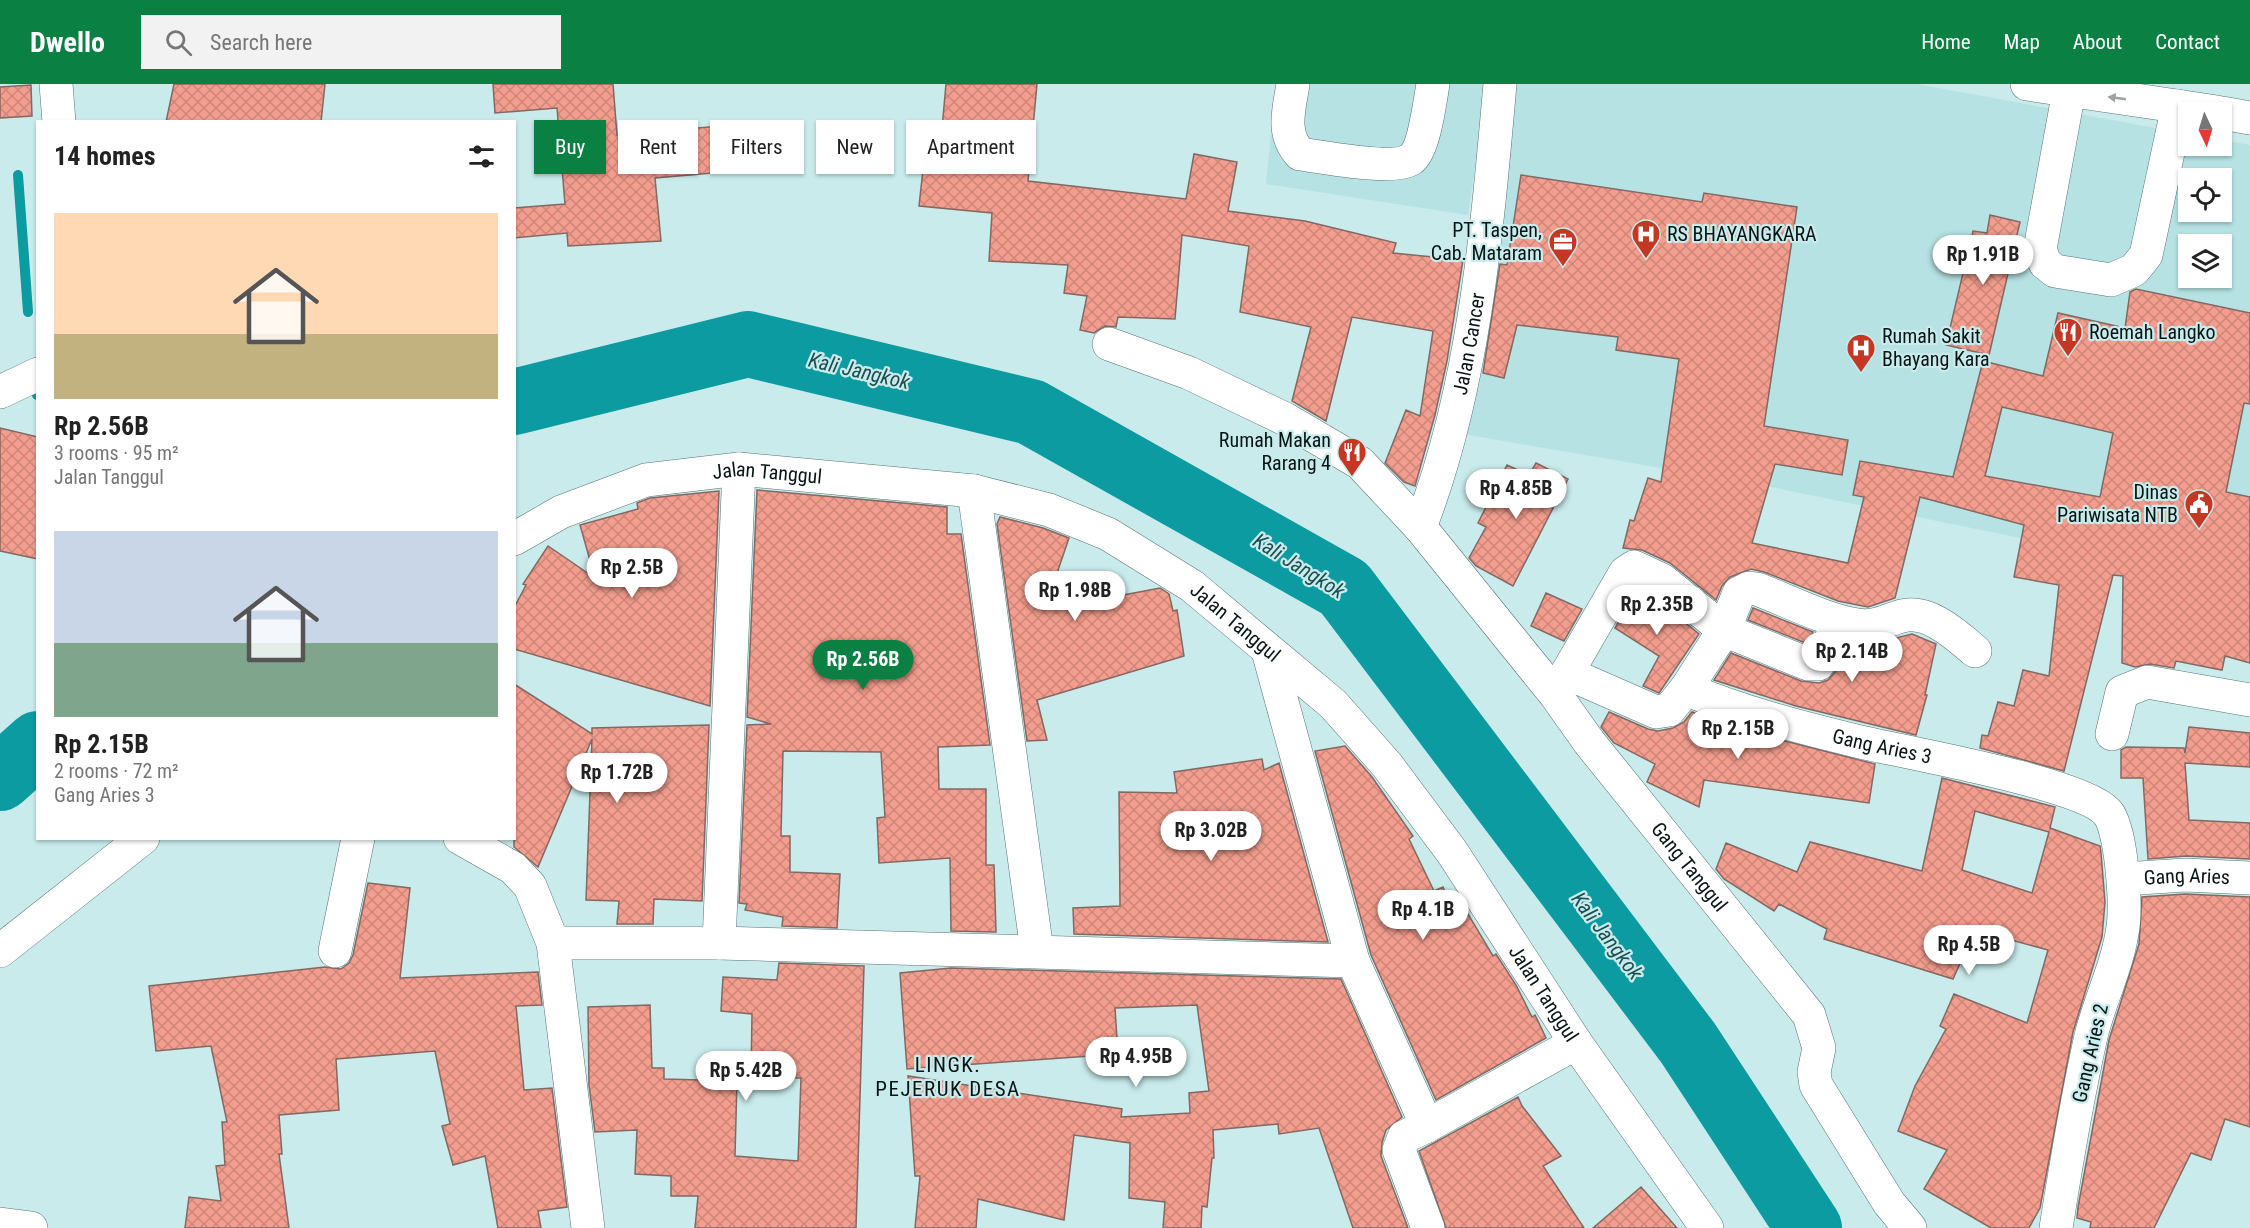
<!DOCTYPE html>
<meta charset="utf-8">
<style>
body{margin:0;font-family:"Roboto Condensed",sans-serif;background:#f2f2f2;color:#222;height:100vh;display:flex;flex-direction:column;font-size:22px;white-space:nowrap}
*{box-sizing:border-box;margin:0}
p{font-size:20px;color:#767676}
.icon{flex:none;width:33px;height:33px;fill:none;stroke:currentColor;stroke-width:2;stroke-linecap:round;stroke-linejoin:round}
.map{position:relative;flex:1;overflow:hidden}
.side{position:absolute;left:36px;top:36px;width:480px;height:720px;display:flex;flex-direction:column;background:#fff;border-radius:0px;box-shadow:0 2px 4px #0004}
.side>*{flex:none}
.hud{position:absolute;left:534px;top:36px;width:570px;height:54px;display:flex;gap:12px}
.needle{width:39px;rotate:176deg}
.fabs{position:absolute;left:2178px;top:18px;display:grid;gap:12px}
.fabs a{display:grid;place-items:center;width:54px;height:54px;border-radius:0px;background:#fff;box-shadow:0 2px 4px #0004;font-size:30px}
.price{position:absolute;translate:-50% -51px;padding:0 14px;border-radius:21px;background:#fff;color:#222;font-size:20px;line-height:39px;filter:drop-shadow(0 2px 3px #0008)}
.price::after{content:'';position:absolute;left:50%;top:36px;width:18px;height:14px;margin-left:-9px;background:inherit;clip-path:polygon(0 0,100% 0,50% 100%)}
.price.on{background:#0b8043;color:#fff}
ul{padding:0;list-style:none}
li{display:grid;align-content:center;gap:12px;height:318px;padding:0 18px}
li span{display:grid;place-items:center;height:186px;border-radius:0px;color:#555}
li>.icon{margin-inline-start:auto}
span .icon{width:108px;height:108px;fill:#fffc;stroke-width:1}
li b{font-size:26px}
h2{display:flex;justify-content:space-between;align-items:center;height:72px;padding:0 18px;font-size:26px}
.tag{padding:0 21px;border-radius:0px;background:#fff;box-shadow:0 2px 4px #0004;font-size:21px;line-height:54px}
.tag.on{background:#0b8043;color:#fff}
header{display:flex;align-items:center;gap:36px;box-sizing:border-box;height:84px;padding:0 30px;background:#0b8043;color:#fff}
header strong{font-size:28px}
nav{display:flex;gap:33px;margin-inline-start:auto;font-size:21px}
.search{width:420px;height:54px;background:#f2f2f2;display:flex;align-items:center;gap:15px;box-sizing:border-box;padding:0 21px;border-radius:0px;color:#767676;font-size:22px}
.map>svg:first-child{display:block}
.built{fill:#b6e2e3;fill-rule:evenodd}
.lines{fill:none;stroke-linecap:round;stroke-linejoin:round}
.stream{stroke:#0b9ba1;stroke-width:10}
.river{stroke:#0b9ba1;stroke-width:66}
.building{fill:url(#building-cross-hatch);stroke:#836863;stroke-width:1.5;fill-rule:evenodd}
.minor-casing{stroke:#567576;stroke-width:34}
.major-casing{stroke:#567576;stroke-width:34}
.minor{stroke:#fff;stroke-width:33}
.major{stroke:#fff;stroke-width:33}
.oneway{fill:#9da1a1}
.labels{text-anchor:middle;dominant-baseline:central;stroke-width:4.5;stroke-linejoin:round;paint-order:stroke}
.poi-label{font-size:20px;fill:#091515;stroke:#c9ebec;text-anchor:end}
.street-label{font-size:20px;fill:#091515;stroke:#c9ebec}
.water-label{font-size:21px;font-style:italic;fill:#1c4f51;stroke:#c9ebec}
.neighbourhood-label{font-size:21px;letter-spacing:1.5px;fill:#091515;stroke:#c9ebec}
</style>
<header>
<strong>Dwello</strong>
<div class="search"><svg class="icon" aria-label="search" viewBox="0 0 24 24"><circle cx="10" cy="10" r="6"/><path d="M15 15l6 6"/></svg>Search here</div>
<nav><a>Home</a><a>Map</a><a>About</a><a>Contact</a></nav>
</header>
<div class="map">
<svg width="2250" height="1144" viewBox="0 0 2250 1144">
<defs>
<pattern id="building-cross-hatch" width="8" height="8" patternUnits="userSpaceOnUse" patternTransform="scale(1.5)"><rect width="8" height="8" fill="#f29d8d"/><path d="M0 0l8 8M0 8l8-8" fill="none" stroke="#ce8679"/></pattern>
</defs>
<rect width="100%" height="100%" fill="#c9ebec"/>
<path class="built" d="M1276,0H1487L1468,131L1266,100Z
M1516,0H1917L2188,50V62H2222V56L2250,61V501L1766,402L1457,349ZM2188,94H2222V128H2188ZM2188,160H2222V194H2188Z"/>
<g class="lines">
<path class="stream" d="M18,91L28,228
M37,311H38"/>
<path class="river" d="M514,318L748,260L1031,328L1344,504L1688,959L1809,1144
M0,694L38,660"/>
</g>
<path class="building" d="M174,0H325L321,38H166Z
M493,0H613L617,51L720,42L724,88L655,94L661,157L568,162L567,149L514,154V124L565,120L557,24L495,29Z
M946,0H1037L1028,97L1186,115L1194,70L1237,78L1228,127L1305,137L1396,159L1393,169L1463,176L1447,277L1435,331L1415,402L1404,398L1385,379L1406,326L1420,332L1433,247L1352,233L1326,337L1292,317L1311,243L1240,228L1249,162L1182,151L1175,235L1118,233L1116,243L1105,242L1094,249L1080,246L1087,212L1064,209L1068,181L989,177L992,129L919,122L924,76L939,78Z
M31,1L32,32L0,34V3Z
M1521,91L1702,118L1704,109L1797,123L1764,342L1848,356L1842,391L1775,380L1752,459L1848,479L1864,413L1853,411L1860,377L1953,393L1983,277L2043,292L2058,229L2125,244L2130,208L2136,205L2250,229V320L2244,319L2226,408L2250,413V579L2225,572L2222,586L2176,577L2174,584L2150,580L2135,583L2122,579L2123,492L2113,491L2064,687L1980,664L1982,651L1988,652L1998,618L2014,622L2023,586L2049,592L2059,501L2014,493L2024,441L1920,413L1895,514L1868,523L1838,517L1764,488L1751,485L1730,493L1722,502L1716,516L1670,479L1642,466L1623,464L1630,436L1634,437L1648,394L1661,398L1679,275L1616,266L1618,253L1517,241L1504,294L1483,289L1500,180L1507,181ZM2002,323L2113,349L2100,413L1985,392Z
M1990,131L2020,138L1989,271L1946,261L1973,147L1987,149Z
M0,344L38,353V475L0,467Z
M1536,379L1568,395L1513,502L1476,482L1469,474L1486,443L1478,439L1507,381L1529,391Z
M757,406L947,423V450H961L990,661L938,663L939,705H986V781H994L996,848L951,847L950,774L879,779L877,734L885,733L881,668L783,667L781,752H790V788L840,790L837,844L782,842L783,833L745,826L747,820L739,819L747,641L771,640L747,633Z
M719,407L710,622L514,565V524L526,501L523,500L548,462L595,494L580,441L638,425L637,419L650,414Z
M1000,433L1043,444L1069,454L1054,498L1117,493L1118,512L1160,504L1169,510L1173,527L1177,526L1184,572L1037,616L1047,656L1027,657L997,440Z
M1637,505L1652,512L1699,550L1659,609L1643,602L1659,572L1615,544Z
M1546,509L1582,525L1564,557L1531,542Z
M1753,524L1813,548L1808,560L1748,536Z
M1912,550L1936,560L1925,611H1927L1916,651L1796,622L1714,596L1731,569L1801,597L1819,599L1828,596L1834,589L1850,559L1872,560Z
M514,600L592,650V644L709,641L702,817L654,815L653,840H617L619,817L586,816L592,655L538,783L514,763Z
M1609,628L1648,645L1658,647L1673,644L1684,638L1692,628L1765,652L1875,680L1869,719L1704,696L1699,723L1647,698L1655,680L1614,659L1601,643Z
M2189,643L2250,649V683L2185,679L2189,736L2250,739V775L2186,772L2148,775L2143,694H2121V666L2126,663L2184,664L2185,669Z
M1345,662L1372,693L1413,752L1409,755L1434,807L1443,803L1457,836L1468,830L1493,872L1496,870L1516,901L1532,933L1535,931L1546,954L1436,1016L1371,871L1315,667Z
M1262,675L1264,686L1279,679L1328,858L1074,850L1073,824L1120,822L1119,708L1177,709L1174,688Z
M1942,694L2055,723L2050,744L2100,762L2101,769L2105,818L2102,853L2073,948L2040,1124L2029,1144H1991L1924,1105L1947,1066L1898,1047L1915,1002L1946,945L1940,942L1954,910L2027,939L2048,866L1975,846L1953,895L1824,855L1827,845L1779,820L1774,827L1724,795L1716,785L1726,759L1797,788L1810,758L1922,787ZM1975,727L2049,748L2032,809L1962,786Z
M368,799L410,804L400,894L538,888L542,921L516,922L524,1006L552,1004L567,1123L538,1127L541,1144H498L485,1072L453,1081L442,1042L450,1040L435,967L336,975L339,1026L279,1031L282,1070H279L289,1144H185L189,1113L221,1117L216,1082L225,1081L222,1038H227L211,962L156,967L149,902L325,883L341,885L349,879L353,871Z
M2185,810L2250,813V1043L2225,1035L2211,1076L2191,1069L2154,1144H2090L2091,1138L2077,1134L2078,1123L2109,956L2139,860L2142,813Z
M779,879L864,882L856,1144H695L698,1112H671V1092L635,1090L637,1046L595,1048L589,1001L588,923L650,921L652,984H664V995L737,997L735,1072L798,1077L801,994L751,993L752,930L721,927L723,893L777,896Z
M951,884L1341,895L1402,1033L1386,1046L1382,1059L1381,1072L1408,1144H1353L1319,1044L1279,1050L1278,1040L1213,1046L1214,1074H1212L1207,1123L1202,1122L1201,1144H1163L1165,1118L1129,1114L1130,1059L1074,1051L1064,1136L978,1115L976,1144H915L920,1092H915L908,992L1122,1025L1121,1033L1190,1029L1189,1009L1209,1007L1197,921L1115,924L1118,970L907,985L900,889Z
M1518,1013L1522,1022L1561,1072L1543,1082L1584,1144H1446L1419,1067Z
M1641,1103L1677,1144H1593Z"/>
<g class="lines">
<g class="minor-casing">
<g id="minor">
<path d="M56,0L59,38"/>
<path d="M1293,0C1289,26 1281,49 1300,70C1323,73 1395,87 1411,75C1424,66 1430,17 1433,0"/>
<path d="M2069,7L2040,165L2045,179L2055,187L2111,196L2134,186L2146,171L2178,22"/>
<path id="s1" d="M1109,260L1189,289L1285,335L1360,379L1420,443L1555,610L1589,658L1809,931L1819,964L1814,988L1816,1001L1889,1119L1910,1144"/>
<path d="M0,308L38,290"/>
<path d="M974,407L1037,867"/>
<path id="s2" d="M1420,443C1474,304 1487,147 1500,0"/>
<path id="s3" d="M514,455L561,428L646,396L739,385L974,407L1049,426L1108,450L1192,502L1333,620L1387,681L1452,768L1576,959L1707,1144"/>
<path d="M1268,567L1353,877L1427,1042L1404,1053L1399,1066L1428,1144"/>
<path id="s4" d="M1567,589L1656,628L1669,626L1686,605C1740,628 1799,643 1856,657C1903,668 2081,699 2107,728C2122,744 2126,821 2123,843C2118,881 2100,915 2091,952C2077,1015 2066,1080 2056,1144"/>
<path d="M1686,605L1724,546L1808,580H1818L1840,538"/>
<path d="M1556,608L1625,489L1634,483L1662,496L1724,546L1739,509L1749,504L1757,505C1789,517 1824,536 1858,541C1874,544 1887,536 1902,532C1929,525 1957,552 1975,567"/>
<path d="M2112,650L2122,608L2147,598L2250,616"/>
<path d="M460,754L513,784L530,802L553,859L588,1144"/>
<path id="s5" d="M2124,795L2185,791L2250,794"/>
<path d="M553,859H719L1353,877"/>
<path d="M719,859L739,385"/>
<path d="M0,867L143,754"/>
<path d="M335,867L358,754"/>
<path d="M1427,1042L1576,959"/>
<path d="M0,1140L31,1144"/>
</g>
</g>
<g class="major-casing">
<path id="major" d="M2027,0L2217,28
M2222,29L2250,34"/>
</g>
<use href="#minor" class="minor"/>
<use href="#major" class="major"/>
</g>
<defs><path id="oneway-solid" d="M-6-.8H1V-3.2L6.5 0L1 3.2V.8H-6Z" transform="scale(1.5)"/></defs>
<use class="oneway" href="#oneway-solid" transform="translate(2117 14) rotate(-172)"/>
<defs>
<g id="hospital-pin" transform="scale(1.5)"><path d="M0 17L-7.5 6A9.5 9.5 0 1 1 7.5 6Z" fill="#c33723" stroke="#c9ebec"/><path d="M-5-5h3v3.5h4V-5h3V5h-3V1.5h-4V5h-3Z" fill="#fff"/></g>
<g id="office-pin" transform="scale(1.5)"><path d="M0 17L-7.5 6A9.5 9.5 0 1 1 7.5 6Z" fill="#c33723" stroke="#c9ebec"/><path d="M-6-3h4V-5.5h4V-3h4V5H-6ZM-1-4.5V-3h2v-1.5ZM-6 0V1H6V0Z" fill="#fff"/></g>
<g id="restaurant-pin" transform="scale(1.5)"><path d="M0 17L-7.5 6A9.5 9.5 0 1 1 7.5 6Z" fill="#c33723" stroke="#c9ebec"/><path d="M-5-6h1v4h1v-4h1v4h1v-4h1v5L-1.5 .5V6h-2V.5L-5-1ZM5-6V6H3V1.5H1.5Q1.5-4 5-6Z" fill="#fff"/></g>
<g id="civic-pin" transform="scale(1.5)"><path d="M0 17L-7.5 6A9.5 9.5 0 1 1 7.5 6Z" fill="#c33723" stroke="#c9ebec"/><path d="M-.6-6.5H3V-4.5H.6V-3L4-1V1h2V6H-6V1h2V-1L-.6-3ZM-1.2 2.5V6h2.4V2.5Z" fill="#fff"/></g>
</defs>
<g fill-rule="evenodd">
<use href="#hospital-pin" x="1646" y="150"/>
<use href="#office-pin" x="1563" y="158"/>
<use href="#restaurant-pin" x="2068" y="248"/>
<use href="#hospital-pin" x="1861" y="264"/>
<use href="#restaurant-pin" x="1352" y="368"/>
<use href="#civic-pin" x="2199" y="420"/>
</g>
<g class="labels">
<g class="poi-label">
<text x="1542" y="146">PT. Taspen,<tspan x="1542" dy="23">Cab. Mataram</tspan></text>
<text x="1667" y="150" text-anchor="start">RS BHAYANGKARA</text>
<text x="2089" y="248" text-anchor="start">Roemah Langko</text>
<text x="1882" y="252" text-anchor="start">Rumah Sakit<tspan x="1882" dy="23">Bhayang Kara</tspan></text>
<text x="1331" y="356">Rumah Makan<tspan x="1331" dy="23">Rarang 4</tspan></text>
<text x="2178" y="408">Dinas<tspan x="2178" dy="23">Pariwisata NTB</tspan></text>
</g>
<g class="street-label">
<text stroke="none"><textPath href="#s2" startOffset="190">Jalan Cancer</textPath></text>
<text stroke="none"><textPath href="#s3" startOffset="267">Jalan Tanggul</textPath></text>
<text stroke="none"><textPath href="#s3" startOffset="771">Jalan Tanggul</textPath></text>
<text stroke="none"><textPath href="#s4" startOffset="342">Gang Aries 3</textPath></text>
<text stroke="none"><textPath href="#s1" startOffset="800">Gang Tanggul</textPath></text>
<text stroke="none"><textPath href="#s5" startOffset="63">Gang Aries</textPath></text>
<text stroke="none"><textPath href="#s3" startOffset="1257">Jalan Tanggul</textPath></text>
<text transform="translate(2090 969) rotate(-77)">Gang Aries 2</text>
</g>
<g class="water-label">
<text transform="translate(859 287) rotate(13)">Kali Jangkok</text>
<text transform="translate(1299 482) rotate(32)">Kali Jangkok</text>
<text transform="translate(1607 852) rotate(53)">Kali Jangkok</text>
</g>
<g class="neighbourhood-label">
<text x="948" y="981">LINGK.<tspan x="948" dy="24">PEJERUK DESA</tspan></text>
</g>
</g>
</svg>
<div class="fabs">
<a><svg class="needle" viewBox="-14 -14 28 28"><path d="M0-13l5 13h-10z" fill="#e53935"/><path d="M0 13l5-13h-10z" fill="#767676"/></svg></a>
<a><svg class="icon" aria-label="locate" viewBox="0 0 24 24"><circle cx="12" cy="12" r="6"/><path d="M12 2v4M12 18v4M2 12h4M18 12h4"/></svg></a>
<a><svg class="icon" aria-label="layers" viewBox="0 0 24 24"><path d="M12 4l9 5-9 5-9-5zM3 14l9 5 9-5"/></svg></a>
</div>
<b class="price" style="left:1983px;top:202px">Rp 1.91B</b>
<b class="price" style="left:1516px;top:436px">Rp 4.85B</b>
<b class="price" style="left:632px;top:515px">Rp 2.5B</b>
<b class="price" style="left:1075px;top:538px">Rp 1.98B</b>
<b class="price" style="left:1657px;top:552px">Rp 2.35B</b>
<b class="price" style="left:1852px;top:599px">Rp 2.14B</b>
<b class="price on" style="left:863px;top:607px">Rp 2.56B</b>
<b class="price" style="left:1738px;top:676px">Rp 2.15B</b>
<b class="price" style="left:617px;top:720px">Rp 1.72B</b>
<b class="price" style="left:1211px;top:778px">Rp 3.02B</b>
<b class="price" style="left:1423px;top:857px">Rp 4.1B</b>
<b class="price" style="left:1969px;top:892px">Rp 4.5B</b>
<b class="price" style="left:1136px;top:1004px">Rp 4.95B</b>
<b class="price" style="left:746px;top:1018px">Rp 5.42B</b>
<div class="hud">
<a class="tag on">Buy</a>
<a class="tag">Rent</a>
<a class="tag">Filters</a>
<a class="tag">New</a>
<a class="tag">Apartment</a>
</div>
<section class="side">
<h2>14 homes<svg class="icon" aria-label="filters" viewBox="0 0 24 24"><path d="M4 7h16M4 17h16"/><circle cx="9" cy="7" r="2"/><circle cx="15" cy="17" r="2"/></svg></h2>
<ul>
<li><span style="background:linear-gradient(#ffd9b3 65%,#c2b280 0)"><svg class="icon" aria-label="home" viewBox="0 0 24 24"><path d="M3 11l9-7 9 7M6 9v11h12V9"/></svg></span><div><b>Rp 2.56B</b><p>3 rooms · 95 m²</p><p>Jalan Tanggul</p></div></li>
<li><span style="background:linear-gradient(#c9d6e8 60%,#7fa58c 0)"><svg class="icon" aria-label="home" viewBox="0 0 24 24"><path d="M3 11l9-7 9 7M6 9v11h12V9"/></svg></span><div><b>Rp 2.15B</b><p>2 rooms · 72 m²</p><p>Gang Aries 3</p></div></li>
</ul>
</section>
</div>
